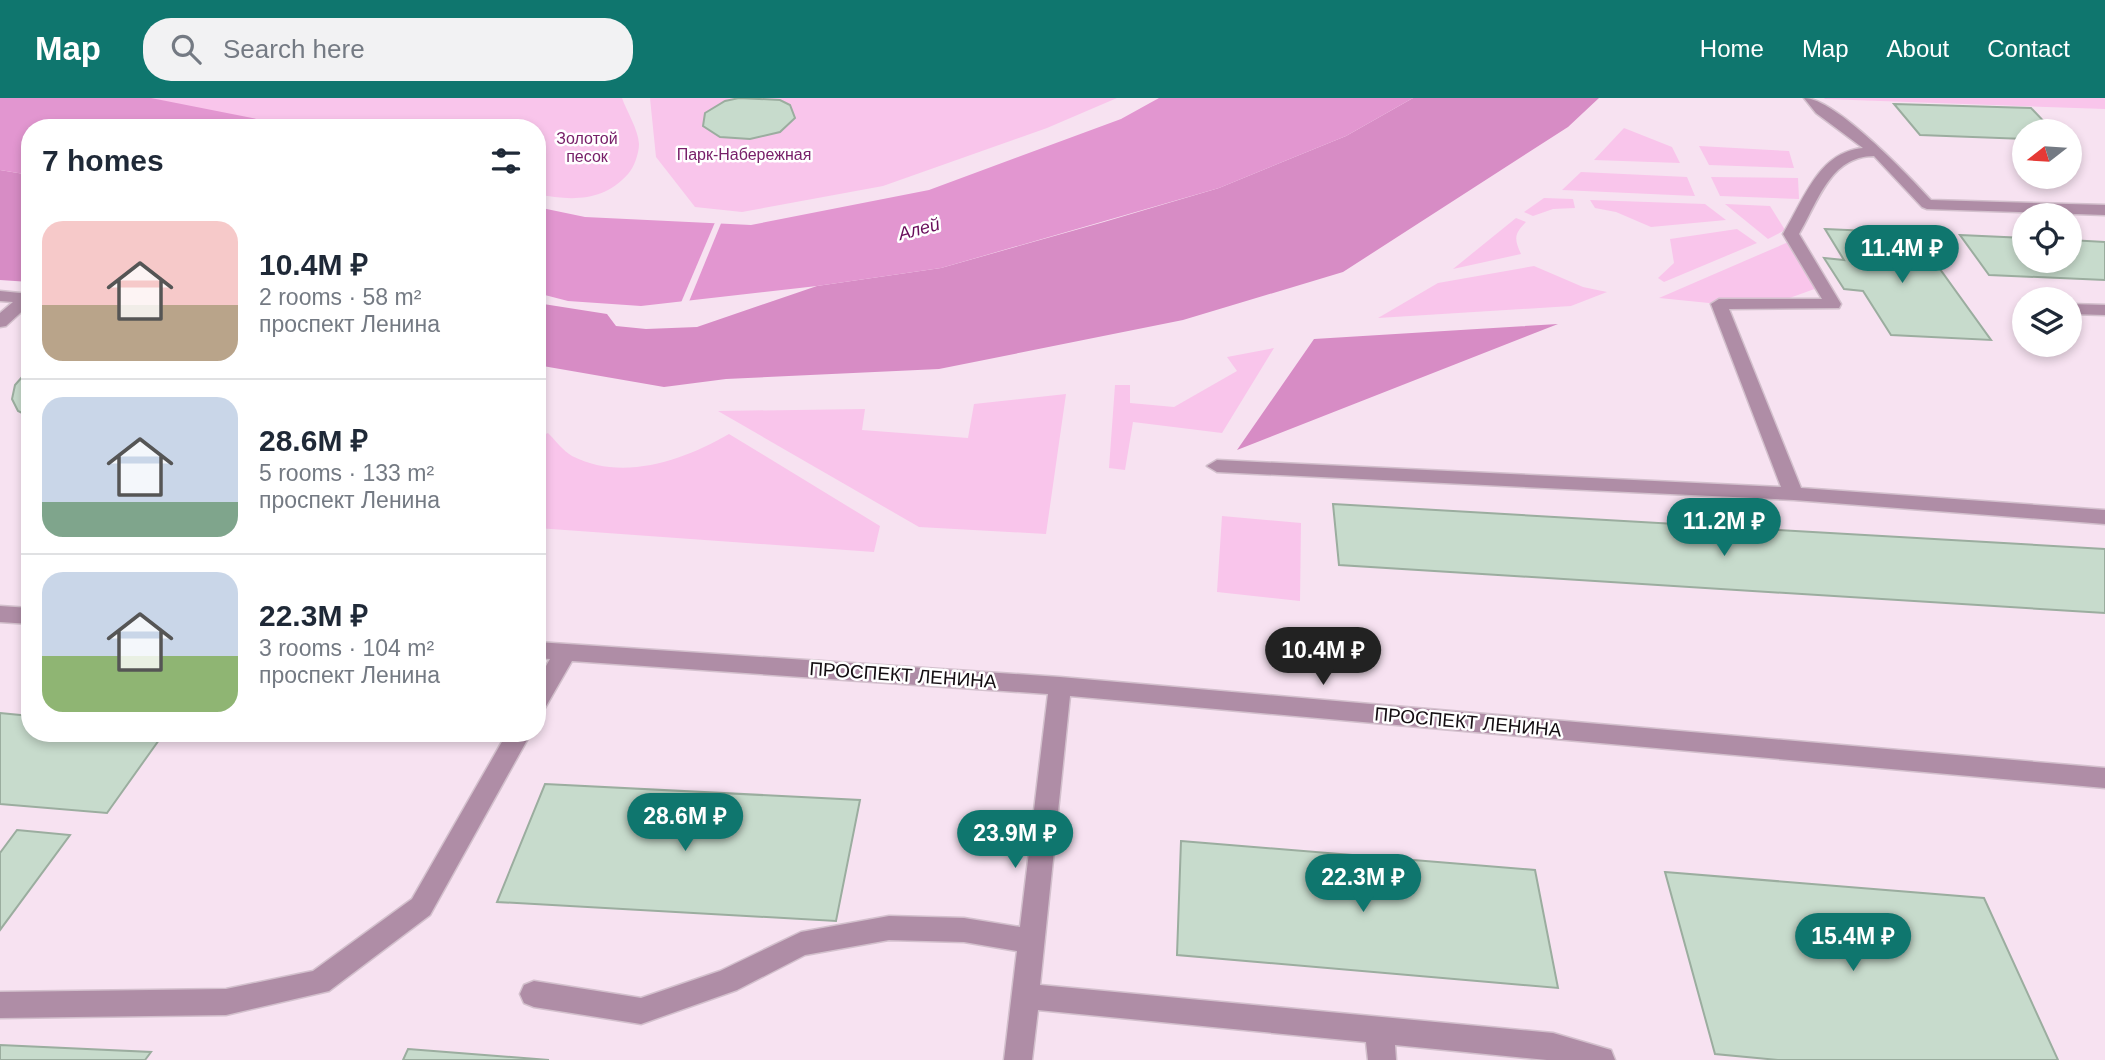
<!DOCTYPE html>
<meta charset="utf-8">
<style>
body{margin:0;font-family:Arial,sans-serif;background:#f2f2f3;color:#1f2937;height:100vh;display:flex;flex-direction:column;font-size:26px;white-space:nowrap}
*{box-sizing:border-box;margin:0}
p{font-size:23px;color:#747a83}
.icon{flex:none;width:38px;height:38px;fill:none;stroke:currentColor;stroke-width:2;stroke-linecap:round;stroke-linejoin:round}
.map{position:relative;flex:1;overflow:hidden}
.drawer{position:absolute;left:21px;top:21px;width:525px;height:623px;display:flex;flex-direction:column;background:#fff;border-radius:28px;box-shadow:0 4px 10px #0003}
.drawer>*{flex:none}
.needle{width:46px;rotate:253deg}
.controls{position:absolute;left:2012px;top:21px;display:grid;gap:14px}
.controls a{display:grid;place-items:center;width:70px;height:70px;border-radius:50%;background:#fff;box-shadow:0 4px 10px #0003;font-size:35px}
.price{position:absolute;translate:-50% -60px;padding:0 16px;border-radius:24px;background:#0f766e;color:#fff;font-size:23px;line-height:46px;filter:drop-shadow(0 2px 4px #0008)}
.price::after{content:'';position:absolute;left:50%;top:42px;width:21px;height:16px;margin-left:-10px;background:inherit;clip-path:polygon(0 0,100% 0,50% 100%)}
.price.selected{background:#222;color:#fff}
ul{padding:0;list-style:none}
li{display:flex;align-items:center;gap:21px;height:175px;padding:0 21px}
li+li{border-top:2px solid #e0e1e3}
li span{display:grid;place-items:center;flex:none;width:196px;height:140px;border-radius:21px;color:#555}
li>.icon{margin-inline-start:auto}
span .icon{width:84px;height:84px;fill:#fffc;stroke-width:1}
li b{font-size:30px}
h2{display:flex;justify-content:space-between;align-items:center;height:84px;padding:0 21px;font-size:30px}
header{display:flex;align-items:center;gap:42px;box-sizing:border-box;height:98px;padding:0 35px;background:#0f766e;color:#fff}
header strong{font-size:33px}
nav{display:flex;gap:38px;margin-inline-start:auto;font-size:24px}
.search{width:490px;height:63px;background:#f2f2f3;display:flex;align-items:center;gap:18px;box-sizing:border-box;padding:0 24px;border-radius:28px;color:#747a83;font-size:26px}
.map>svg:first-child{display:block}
.green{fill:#f9c5eb}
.forest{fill:#d78cc5}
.water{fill:#e296d0}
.pier{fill:#f7e2f1}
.building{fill:#c7dbcc;stroke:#9bad9f;stroke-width:2}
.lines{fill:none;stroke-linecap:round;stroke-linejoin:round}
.minor-casing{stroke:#d3c0cd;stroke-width:3}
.minor{fill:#af8da6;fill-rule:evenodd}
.labels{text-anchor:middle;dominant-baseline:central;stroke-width:5;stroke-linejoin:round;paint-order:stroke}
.far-park-label{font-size:16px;fill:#782069;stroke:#fff}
.far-water-label{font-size:18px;font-style:italic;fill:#680d5a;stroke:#fff}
.street-label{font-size:19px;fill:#130d11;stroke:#fff}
</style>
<header>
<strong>Map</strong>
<div class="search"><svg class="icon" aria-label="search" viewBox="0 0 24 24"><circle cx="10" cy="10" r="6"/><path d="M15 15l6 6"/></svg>Search here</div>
<nav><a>Home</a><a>Map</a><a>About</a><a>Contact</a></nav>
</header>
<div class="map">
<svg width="2105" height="962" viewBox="0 0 2105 962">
<rect width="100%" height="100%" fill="#f7e2f1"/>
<path class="green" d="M143,0H622C627,14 638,31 639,46C639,55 634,70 628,76C603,104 571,103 537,96V30H258Z
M650,0H1117L1047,30L883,88L742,114L695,109L656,59Z
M1824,0H2105V11L1825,1Z
M1624,30L1672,49L1680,65L1594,62Z
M1699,48L1789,53L1794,70L1709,67Z
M1581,74L1687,79L1695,98L1562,92Z
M1711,79L1798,80L1799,101L1720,98Z
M1544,100L1573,101L1575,110L1553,111L1533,118L1524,114Z
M1590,102L1705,106L1726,122L1651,129L1616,114L1595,110Z
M1725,106L1770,108L1785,132L1768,141Z
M1516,120L1526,124C1514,136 1514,141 1521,156L1453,171Z
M1737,131L1757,145L1664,184L1658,180L1674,165L1670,141Z
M1793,142L1820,189L1784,202L1719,206L1659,200Z
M1534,168L1583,189L1607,194L1571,208L1378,220L1438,185Z
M1274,250L1222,335L1133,324L1125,372L1109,370L1115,287H1130V305L1174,309L1237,273L1227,259Z
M1066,296L1046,436L919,429L718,313L865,311L862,332L968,340L974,306Z
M548,335C555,342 563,353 572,358C623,384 684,362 729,336L880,428L874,454L537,430V340Z
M1222,418L1301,425L1300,503L1217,494Z"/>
<path class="forest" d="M1413,0H1599L1568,29L1343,174L1183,222L939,271L726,281L664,289L537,267V205L607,216L616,228L646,231L697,229L817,188L941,170L1104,124L1219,90L1346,38Z
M0,72L30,77V184L0,182Z
M1558,226L1237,352L1314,241Z"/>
<path class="water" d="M0,0H151L302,30H30V77L0,72Z
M1159,0H1413L1346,38L1219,90L941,170L817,188L641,208L568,203L537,195V109L585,119L751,127L929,92L1121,21Z"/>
<path class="pier" d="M716,122L722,123L688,206L680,207Z"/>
<path class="building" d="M739,0L780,2L790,7L795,20L780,34L750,41L720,39L703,28L705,15L725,3Z
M1894,6L2031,10L2053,33H2025V41L1920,37Z
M1825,131L1914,135L1991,242L1891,237L1863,193L1844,191L1824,160L1844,162Z
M1960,137L2025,140V163H2070V142L2105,144V182L1989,177Z
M30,270V319L18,313L12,301L15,287Z
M1333,406L2105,451V515L1339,467Z
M0,615L30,618V635H164L107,715L0,706Z
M545,686L860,702L836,823L497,804Z
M17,732L70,737L0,832V755Z
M1181,743L1535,772L1558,890L1177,857Z
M1665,774L1984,800L2058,962H1778L1715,956Z
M0,947L151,954L145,962H0Z
M408,951L549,962H403Z"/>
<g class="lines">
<g class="minor-casing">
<path id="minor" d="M1804,0C1835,0 1908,77 1931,102L2105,107V117L1927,111L1922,109L1874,58C1830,58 1818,104 1799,136L1841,206L1839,210L1729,211L1801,390L2105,412V426L1794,402L1217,374L1207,368L1217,362L1781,389L1711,206L1719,201H1822L1783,136C1804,102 1818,54 1863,50L1816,15Z
M0,193L30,196V206L6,228L0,229V215L13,204L0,203Z
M2070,206L2105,207V217L2070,216Z
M0,508L30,510V526L0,524Z
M537,544L1060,579L2105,670V690L1070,598L1040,887L1553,935L1611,952L1615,962H1547L1395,947L1396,962H1368L1366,944L1038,912L1032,962H1004L1017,853L964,844L889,842L805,857L737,892L641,926L534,909L524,905L520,896L524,887L534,883L641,900L720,873L801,834L889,818L964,820L1020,829L1048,596L572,563L545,610L537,613V584L550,561L537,560Z
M507,635H531L430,817L329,893L226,917L0,920V894L226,891L313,873L412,801Z"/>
</g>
<use href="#minor" class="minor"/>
</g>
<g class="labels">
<g class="far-park-label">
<text x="587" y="40">Золотой<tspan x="587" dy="18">песок</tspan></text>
<text x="744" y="56">Парк-Набережная</text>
</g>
<g class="far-water-label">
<text transform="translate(919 131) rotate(-15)">Алей</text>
</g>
<g class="street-label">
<text transform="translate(903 577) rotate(4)">ПРОСПЕКТ ЛЕНИНА</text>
<text transform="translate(1468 624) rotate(5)">ПРОСПЕКТ ЛЕНИНА</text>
</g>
</g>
</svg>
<div class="controls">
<a><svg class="needle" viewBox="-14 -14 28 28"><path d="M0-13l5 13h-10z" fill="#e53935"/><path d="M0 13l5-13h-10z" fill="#747a83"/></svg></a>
<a><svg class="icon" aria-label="locate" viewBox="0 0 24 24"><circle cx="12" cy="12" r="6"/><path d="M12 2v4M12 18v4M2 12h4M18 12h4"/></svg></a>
<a><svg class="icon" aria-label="layers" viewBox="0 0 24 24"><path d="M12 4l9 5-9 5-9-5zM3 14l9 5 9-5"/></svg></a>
</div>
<b class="price" style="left:1902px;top:187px">11.4M ₽</b>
<b class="price" style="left:1724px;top:460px">11.2M ₽</b>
<b class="price selected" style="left:1323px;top:589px">10.4M ₽</b>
<b class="price" style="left:685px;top:755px">28.6M ₽</b>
<b class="price" style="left:1015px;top:772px">23.9M ₽</b>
<b class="price" style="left:1363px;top:816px">22.3M ₽</b>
<b class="price" style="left:1853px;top:875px">15.4M ₽</b>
<section class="drawer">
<h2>7 homes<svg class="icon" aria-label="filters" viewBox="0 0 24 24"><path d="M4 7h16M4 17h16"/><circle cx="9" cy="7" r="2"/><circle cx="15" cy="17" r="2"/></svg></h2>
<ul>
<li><span style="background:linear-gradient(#f6c9c9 60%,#b9a48a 0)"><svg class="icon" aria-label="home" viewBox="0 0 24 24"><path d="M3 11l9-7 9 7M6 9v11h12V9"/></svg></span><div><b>10.4M ₽</b><p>2 rooms · 58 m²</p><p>проспект Ленина</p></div></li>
<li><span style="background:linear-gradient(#c9d6e8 75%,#7fa58c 0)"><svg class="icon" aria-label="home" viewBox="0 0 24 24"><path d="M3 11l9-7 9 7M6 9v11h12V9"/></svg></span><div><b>28.6M ₽</b><p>5 rooms · 133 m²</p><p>проспект Ленина</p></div></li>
<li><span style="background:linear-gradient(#c9d6e8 60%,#8fb573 0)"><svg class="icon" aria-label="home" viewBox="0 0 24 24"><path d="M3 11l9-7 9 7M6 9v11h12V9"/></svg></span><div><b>22.3M ₽</b><p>3 rooms · 104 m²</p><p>проспект Ленина</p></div></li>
</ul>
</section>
</div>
